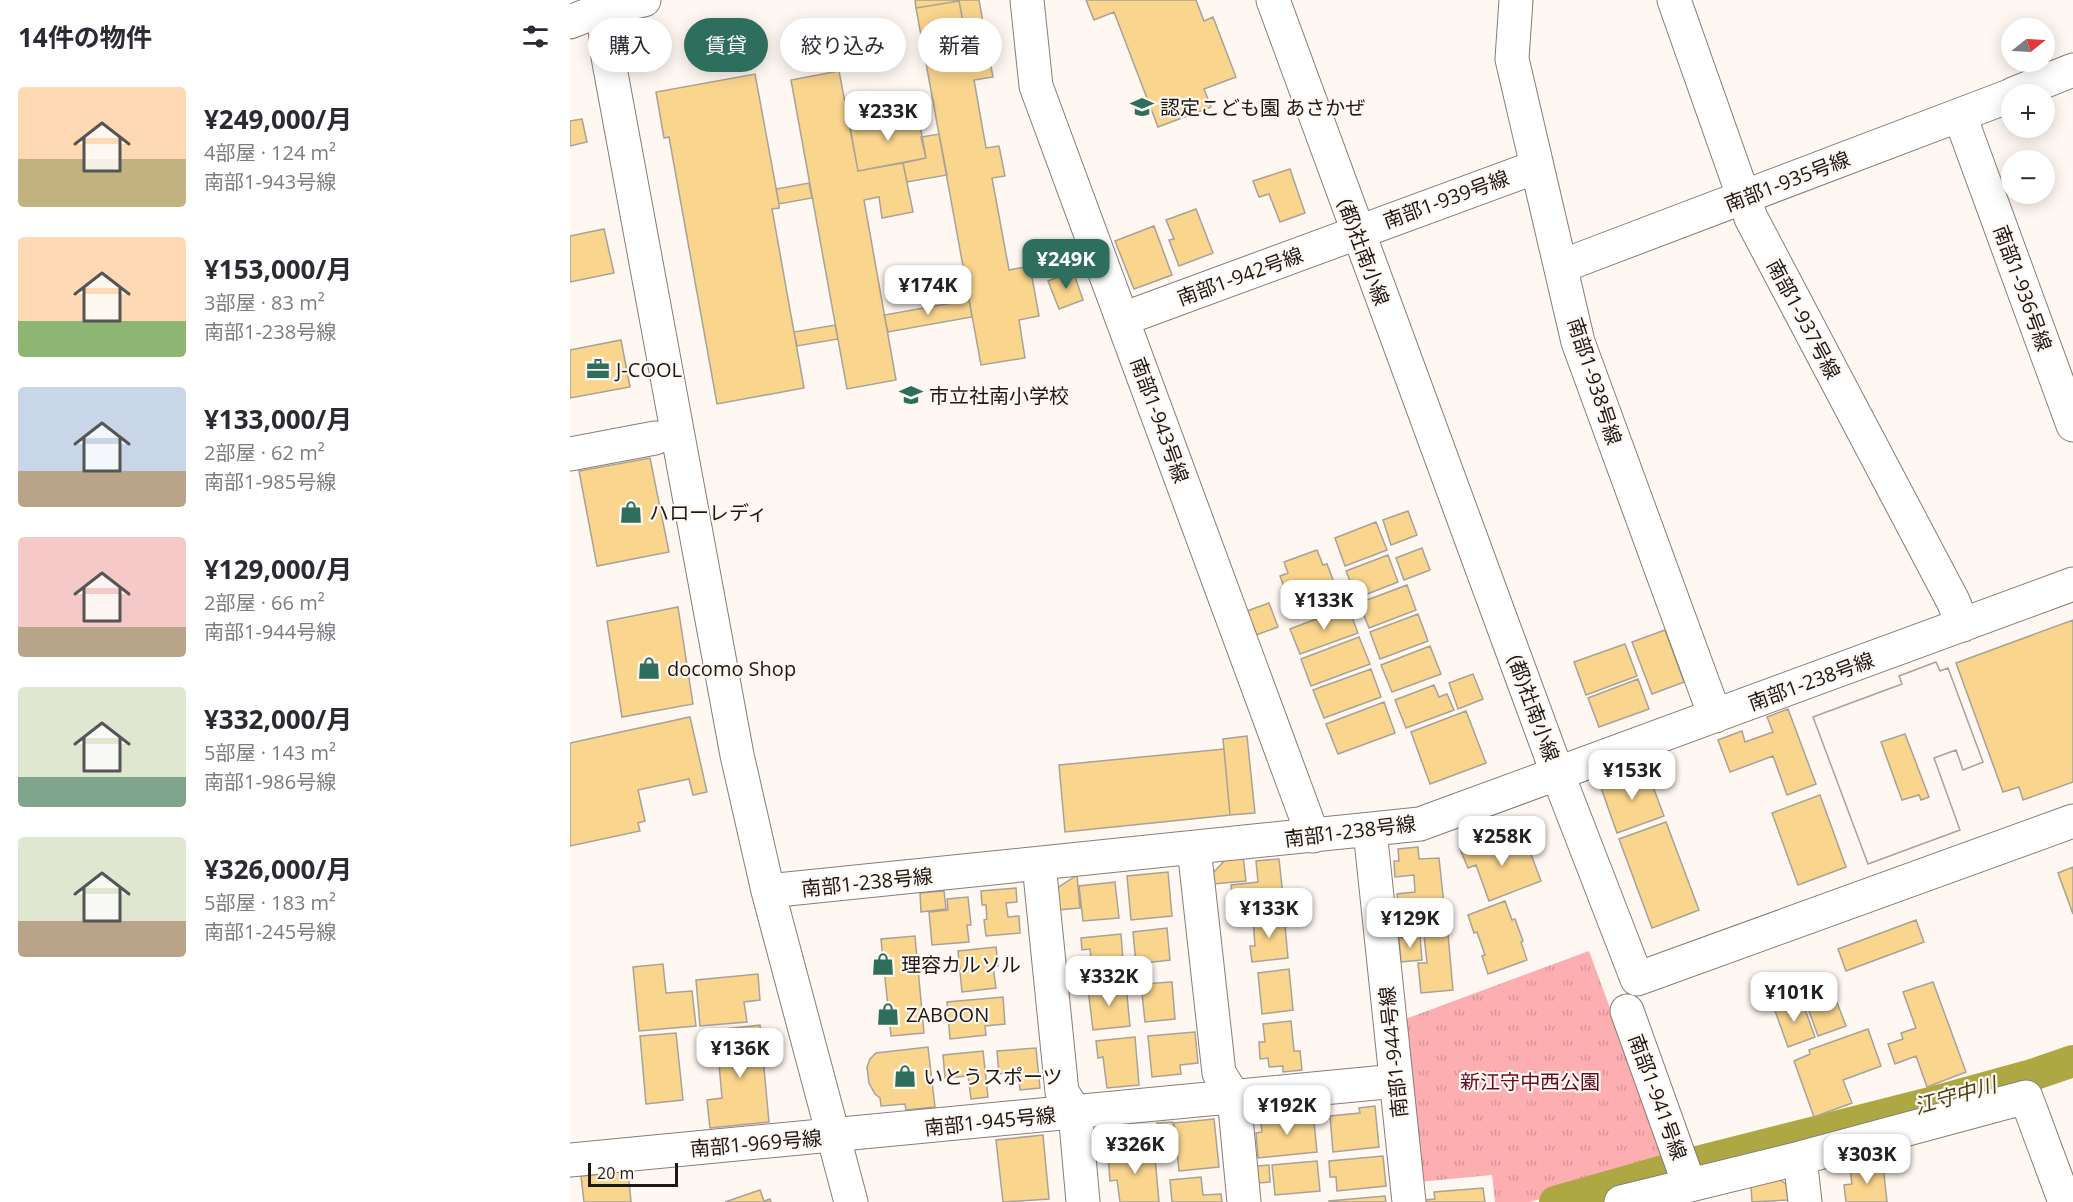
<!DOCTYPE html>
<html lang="ja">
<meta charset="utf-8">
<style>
body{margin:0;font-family:"Open Sans","Noto Sans JP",sans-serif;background:#f2f2f3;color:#2b2b33;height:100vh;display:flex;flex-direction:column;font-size:22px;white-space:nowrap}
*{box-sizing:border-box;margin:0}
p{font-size:20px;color:#7c7c81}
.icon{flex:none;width:33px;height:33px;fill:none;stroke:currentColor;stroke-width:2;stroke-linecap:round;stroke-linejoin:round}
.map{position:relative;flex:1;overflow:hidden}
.drawer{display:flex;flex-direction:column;background:#fff;width:570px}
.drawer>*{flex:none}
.guide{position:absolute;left:18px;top:18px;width:570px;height:54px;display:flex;gap:12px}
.needle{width:39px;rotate:72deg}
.fabs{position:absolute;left:1431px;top:18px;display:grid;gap:12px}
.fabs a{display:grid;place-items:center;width:54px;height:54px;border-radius:50%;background:#fff;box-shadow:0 3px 15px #0003;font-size:30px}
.scale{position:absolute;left:18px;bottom:15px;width:90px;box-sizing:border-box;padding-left:6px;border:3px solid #1c1815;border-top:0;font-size:16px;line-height:21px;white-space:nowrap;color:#1c1815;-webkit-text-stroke:4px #fff7f1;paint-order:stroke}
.price{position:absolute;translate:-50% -51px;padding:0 14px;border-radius:12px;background:#fff;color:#222;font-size:20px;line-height:39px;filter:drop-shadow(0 2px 3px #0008)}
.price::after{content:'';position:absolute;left:50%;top:36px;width:18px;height:14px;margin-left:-9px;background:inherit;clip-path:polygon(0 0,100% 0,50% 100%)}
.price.on{background:#2e6e5c;color:#fff}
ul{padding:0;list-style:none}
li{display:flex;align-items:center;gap:18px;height:150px;padding:0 18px}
li span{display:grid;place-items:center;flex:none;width:168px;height:120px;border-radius:6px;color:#555}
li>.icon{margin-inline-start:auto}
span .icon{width:72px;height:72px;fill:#fffc;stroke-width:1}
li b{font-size:26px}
h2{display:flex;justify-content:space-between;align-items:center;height:72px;padding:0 18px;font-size:26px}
.chip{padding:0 21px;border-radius:27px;background:#fff;box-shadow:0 3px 15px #0003;font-size:21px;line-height:54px}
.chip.on{background:#2e6e5c;color:#fff}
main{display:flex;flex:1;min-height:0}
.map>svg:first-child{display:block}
.grass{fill:url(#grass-tufts)}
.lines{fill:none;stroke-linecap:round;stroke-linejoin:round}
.canal{stroke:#aea844;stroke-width:32}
.building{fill:#f9d58e;stroke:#a9a296;stroke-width:1.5;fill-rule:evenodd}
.minor-casing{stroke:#887d75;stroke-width:35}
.minor{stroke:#fff;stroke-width:33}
.labels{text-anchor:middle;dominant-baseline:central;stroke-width:4.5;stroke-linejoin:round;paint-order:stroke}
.poi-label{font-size:20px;fill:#1c1815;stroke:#fff7f1;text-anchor:start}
.street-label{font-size:20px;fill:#1c1815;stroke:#fff7f1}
.park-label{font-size:20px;fill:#64091d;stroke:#fff7f1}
.water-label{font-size:21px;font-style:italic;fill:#444218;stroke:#fff7f1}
</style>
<main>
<section class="drawer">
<h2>14件の物件<svg class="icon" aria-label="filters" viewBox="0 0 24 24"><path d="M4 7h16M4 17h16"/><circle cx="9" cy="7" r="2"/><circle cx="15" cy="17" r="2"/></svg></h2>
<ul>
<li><span style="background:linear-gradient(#ffd9b3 60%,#c2b280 0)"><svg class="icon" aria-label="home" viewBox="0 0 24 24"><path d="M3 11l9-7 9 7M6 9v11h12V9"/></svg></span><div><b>¥249,000/月</b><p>4部屋 · 124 m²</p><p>南部1-943号線</p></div></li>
<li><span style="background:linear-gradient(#ffd9b3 70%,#8fb573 0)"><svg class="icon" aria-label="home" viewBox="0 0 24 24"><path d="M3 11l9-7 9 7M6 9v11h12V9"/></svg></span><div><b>¥153,000/月</b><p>3部屋 · 83 m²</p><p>南部1-238号線</p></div></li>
<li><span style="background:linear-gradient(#c9d6e8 70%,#b9a48a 0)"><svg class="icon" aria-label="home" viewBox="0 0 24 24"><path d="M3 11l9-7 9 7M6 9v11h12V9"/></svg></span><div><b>¥133,000/月</b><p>2部屋 · 62 m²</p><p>南部1-985号線</p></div></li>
<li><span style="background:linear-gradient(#f6c9c9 75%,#b9a48a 0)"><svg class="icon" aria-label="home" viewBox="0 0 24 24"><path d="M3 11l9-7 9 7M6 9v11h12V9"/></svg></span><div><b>¥129,000/月</b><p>2部屋 · 66 m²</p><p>南部1-944号線</p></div></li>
<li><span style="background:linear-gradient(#dfe7d0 75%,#7fa58c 0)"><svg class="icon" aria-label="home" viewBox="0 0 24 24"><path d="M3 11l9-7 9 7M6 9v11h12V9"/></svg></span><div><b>¥332,000/月</b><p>5部屋 · 143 m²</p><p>南部1-986号線</p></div></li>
<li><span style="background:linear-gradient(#dfe7d0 70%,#b9a48a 0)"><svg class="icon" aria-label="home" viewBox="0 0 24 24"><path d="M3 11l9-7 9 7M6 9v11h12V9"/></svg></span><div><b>¥326,000/月</b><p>5部屋 · 183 m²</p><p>南部1-245号線</p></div></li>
</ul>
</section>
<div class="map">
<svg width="1503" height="1202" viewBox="0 0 1503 1202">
<defs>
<pattern id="grass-tufts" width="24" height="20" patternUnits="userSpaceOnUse" patternTransform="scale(1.5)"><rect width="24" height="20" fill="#fdaeb1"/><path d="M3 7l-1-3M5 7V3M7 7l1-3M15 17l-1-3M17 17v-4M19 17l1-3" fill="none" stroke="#d89597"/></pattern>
</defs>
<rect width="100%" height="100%" fill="#fff7f1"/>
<path class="grass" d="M1019,951L1097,1163L960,1202H925L922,1175L848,1182L830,1021Z"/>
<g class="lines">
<path class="canal" d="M1127,1162L1360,1103L1462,1075L1503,1061
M985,1202L1101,1169"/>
</g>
<path class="building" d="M345,0H409L414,28L395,32L389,1L346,8Z
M516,0H626L634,21L643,17L666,77L634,89L641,107L588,127L544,12L524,20Z
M389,1L395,32L414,28L423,77L404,80L416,148L429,146L435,176L422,178L439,270L460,266L469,316L449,320L455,358L411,365L346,8Z
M269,71L288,171L333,163L343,212L312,218L309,197L294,200L326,380L277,389L221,80Z
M185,74L209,204V208L202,209L234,388L147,404L99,137L94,138L86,92Z
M348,114L356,158L288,171L280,127Z
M12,119L17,142L0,146V121Z
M369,134L377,175L337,182L333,163L356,158L351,137Z
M720,169L735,213L710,222L699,194L689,197L683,181Z
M239,183L242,198L209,204L206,189Z
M626,209L643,253L609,266L599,240L604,239L596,220Z
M584,226L602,275L564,289L545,241Z
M34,229L44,273L0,282V236Z
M503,271L513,300L489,309L478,281Z
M399,300L402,317L318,332L314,315Z
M265,325L268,339L227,346L224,332Z
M51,340L60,387L0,398V350Z
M80,458L99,552L27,566L9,471Z
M838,511L847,535L821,545L813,520Z
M806,522L817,550L775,566L765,538Z
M852,548L860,570L834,580L826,558Z
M747,550L753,565L757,564L771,601L733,615L723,589L716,592L710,576L718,573L714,562Z
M818,555L828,582L787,598L776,571Z
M837,585L846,610L799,628L789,603Z
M699,603L708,627L686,635L677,611Z
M108,607L123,704L52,717L37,621Z
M778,607L788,633L730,654L720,629Z
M848,614L858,641L810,659L800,632Z
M1503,620V782L1453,800L1449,787L1433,792L1386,663Z
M1095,630L1114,682L1082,694L1062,642Z
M789,637L800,664L741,686L731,659Z
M1055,644L1067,676L1016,695L1004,662Z
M860,646L871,674L822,692L811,665Z
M1366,662L1370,671L1378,668L1413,762L1393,770L1386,750L1364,758L1390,830L1298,864L1243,717L1332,684L1329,676ZM1335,734L1359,797L1351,800L1349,795L1332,800L1311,742Z
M1366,662L1370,671L1378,668L1413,762L1393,770L1386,750L1364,758L1390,830L1298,864L1243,717L1332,684L1329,676Z
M801,669L811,697L754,718L743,690Z
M903,674L913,699L888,709L879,683Z
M1068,679L1079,709L1029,727L1018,698Z
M864,685L869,697L877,694L884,710L836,728L825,700Z
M814,702L825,733L768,754L756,724Z
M1218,709L1246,784L1217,795L1203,756L1160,772L1148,740L1172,731L1175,742L1203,732L1197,717Z
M896,711L916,763L860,784L841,732Z
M120,717L137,792L123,795L119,779L68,790L75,821L68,823L70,831L0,846V743Z
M677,736L685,813L660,815L653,739Z
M654,749L660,815L495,832L489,765Z
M1076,768L1094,816L1047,833L1030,785Z
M1250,795L1276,867L1228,885L1202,813Z
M1096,822L1129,910L1082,928L1049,839Z
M955,838L971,881L919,901L906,865L898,868L890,849L918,839L922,850Z
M848,847L849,859L869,858L875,914L830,918L827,894L845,892L844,875L825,877L824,861H829L828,849Z
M673,856L676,881L643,884L642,874L657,858Z
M709,859L714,905L664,910L661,885L688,882L686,861Z
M1503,867V914L1488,873Z
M598,872L602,916L561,920L557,876Z
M507,875L510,908L488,910L486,889Z
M545,882L549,918L513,921L509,886Z
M446,888L447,902L436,903L438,917L449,916L450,933L416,936L414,920L417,919L416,905H412L411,891Z
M374,891L376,909L351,912L350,893Z
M398,897L401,925H397L399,942L362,945L359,912L378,910L377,899Z
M935,901L942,920L945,919L953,941L951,942L957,960L918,974L912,956L915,955L907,932L904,933L898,915Z
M714,915L718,958L682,962L680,946H685L683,918Z
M1346,920L1354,942L1276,971L1268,949Z
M597,928L600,960L566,964L563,932Z
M551,934L554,974L523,977L520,949L512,950L511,938Z
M878,934L883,990L851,993L848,963H857L854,936Z
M345,936L354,1033L321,1036L311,939Z
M850,936L852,960L831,962L829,938Z
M426,947L428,966H423L426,988L392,992L388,951Z
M93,964L96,993L122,991L126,1026L69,1031L63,967Z
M719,969L723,1010L692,1014L688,973Z
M188,974L190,1000L174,1002L177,1022L130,1026L126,980Z
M602,982L605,1019L575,1022L571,984Z
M1363,982L1396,1072L1357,1087L1346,1056L1325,1064L1318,1044L1333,1039L1331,1033L1346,1028L1333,992Z
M556,985L560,1026L523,1030L518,989Z
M1261,987L1276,1026L1248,1036L1234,997Z
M433,997L435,1024L415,1026L416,1035L380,1039L377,1002Z
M1231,998L1245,1037L1218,1047L1204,1008Z
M721,1021L724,1051H730L732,1070L713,1072V1066L699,1067L698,1058L690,1059L689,1042H695L693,1024Z
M190,1025L199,1122L140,1128L137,1100L152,1098L146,1030Z
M1298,1029L1311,1066L1273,1080L1282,1103L1244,1117L1224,1061L1240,1054L1239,1050Z
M625,1032L628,1063L610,1065L611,1074L582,1077L578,1036Z
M106,1033L113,1100L76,1104L70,1036Z
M565,1037L569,1085L537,1088L533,1057L528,1058L526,1041Z
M358,1047L365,1107L336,1110L335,1104L311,1106L310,1098L305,1094L299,1083L297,1067L300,1059L306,1053Z
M466,1048L470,1088L450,1090L449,1081H437L436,1073L429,1074L427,1051Z
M413,1051L418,1097L401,1099L398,1076L375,1078L373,1055Z
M805,1106L809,1147L763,1152L760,1116L790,1113L789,1108Z
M743,1112L747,1152L688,1158L686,1133L692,1132L690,1118Z
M644,1119L649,1167L609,1171L604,1123Z
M603,1122L605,1141L589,1142L587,1123Z
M473,1135L479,1199L433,1202L426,1140Z
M584,1146L589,1202H550L547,1180L540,1181L538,1155L567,1152V1147Z
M813,1156L816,1186L767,1191L766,1177H760L759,1161Z
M747,1161L750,1191L705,1195L702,1165Z
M699,1165L700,1182L689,1183L687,1166Z
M1313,1165L1317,1202H1276L1274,1185L1282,1184L1280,1169Z
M58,1171L61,1202H14L11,1176Z
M631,1177L633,1195L651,1194L652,1202H602L600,1180Z
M1207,1178L1216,1184L1218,1200L1182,1202L1181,1186Z
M913,1188L915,1202H855V1200L865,1199L864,1192Z
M190,1190L194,1201L200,1199L201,1202H155Z
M815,1196L816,1202H759V1201Z"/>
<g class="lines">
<g class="minor-casing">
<path id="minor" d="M32,0L38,57L167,755L198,891L281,1202
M457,0L466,86L743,836
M703,0L988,775L1067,979L1503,821
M946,0L942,59L1008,342L1145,716
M1104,0L1181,218L1383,601L1393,625
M0,22L33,9L74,0
M1443,94L1503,70
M1390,116L1503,425
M992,266L1442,95
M553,319L966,167
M0,454L85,438
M800,830L839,1202
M624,848L649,1073L664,1097L674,1202
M469,864L492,1092L505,1112L513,1202
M198,891L850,824L1503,584
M1057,1011L1119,1184
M1230,1158L1235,1202
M0,1160L826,1081
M1051,1202L1230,1158L1456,1097L1495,1202"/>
</g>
<use href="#minor" class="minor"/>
</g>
<defs>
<g id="school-bare" transform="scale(1.8)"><path d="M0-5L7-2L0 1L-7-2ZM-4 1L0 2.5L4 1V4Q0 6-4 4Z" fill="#2e6e5c" stroke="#fff7f1" stroke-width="2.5" paint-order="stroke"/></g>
<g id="office-bare" transform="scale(1.8)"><path d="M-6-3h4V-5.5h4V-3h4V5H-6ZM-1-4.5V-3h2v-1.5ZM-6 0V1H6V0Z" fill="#2e6e5c" stroke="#fff7f1" stroke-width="2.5" paint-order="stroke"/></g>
<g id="shop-bare" transform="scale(1.8)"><path d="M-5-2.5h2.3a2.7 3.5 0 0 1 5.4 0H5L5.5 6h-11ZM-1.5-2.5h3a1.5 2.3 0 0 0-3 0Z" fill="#2e6e5c" stroke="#fff7f1" stroke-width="2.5" paint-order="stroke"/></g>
</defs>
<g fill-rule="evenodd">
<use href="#school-bare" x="572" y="107"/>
<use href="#office-bare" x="28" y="369"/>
<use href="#school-bare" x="341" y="395"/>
<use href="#shop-bare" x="61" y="512"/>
<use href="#shop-bare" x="79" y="668"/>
<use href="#shop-bare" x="313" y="964"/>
<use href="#shop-bare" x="318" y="1014"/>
<use href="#shop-bare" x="335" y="1076"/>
</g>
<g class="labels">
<g class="poi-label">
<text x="590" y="107">認定こども園 あさかぜ</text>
<text x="46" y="369">J-COOL</text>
<text x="359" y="395">市立社南小学校</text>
<text x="79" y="512">ハローレディ</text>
<text x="97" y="668">docomo Shop</text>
<text x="331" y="964">理容カルソル</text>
<text x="336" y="1014">ZABOON</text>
<text x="353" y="1076">いとうスポーツ</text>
</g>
<g class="street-label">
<text transform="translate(1217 181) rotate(-21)">南部1-935号線</text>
<text transform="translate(876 199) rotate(-20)">南部1-939号線</text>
<text transform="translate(794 252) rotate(70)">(都)社南小線</text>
<text transform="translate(670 276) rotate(-20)">南部1-942号線</text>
<text transform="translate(1453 288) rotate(70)">南部1-936号線</text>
<text transform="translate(1234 319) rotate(62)">南部1-937号線</text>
<text transform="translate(1025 381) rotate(72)">南部1-938号線</text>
<text transform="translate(590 420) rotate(70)">南部1-943号線</text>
<text transform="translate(1241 681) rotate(-20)">南部1-238号線</text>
<text transform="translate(964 708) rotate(70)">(都)社南小線</text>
<text transform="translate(780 831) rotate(-7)">南部1-238号線</text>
<text transform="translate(297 882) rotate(-6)">南部1-238号線</text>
<text transform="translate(823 1052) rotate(-96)">南部1-944号線</text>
<text transform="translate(1088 1097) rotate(70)">南部1-941号線</text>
<text transform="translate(420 1121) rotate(-6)">南部1-945号線</text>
<text transform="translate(186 1143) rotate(-5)">南部1-969号線</text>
</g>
<g class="park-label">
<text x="960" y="1081">新江守中西公園</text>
</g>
<g class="water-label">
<text transform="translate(1385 1095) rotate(-16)">江守中川</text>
</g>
</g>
</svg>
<div class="fabs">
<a><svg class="needle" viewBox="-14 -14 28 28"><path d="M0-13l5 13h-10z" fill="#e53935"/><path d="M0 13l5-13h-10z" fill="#7c7c81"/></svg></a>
<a>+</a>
<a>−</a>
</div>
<div class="scale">20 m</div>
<b class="price" style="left:318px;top:142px">¥233K</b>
<b class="price on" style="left:496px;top:290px">¥249K</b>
<b class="price" style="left:358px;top:316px">¥174K</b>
<b class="price" style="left:754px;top:631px">¥133K</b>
<b class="price" style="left:1062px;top:801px">¥153K</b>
<b class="price" style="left:932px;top:867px">¥258K</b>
<b class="price" style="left:699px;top:939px">¥133K</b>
<b class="price" style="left:840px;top:949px">¥129K</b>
<b class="price" style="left:539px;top:1007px">¥332K</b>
<b class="price" style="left:1224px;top:1023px">¥101K</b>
<b class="price" style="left:170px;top:1079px">¥136K</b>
<b class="price" style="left:717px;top:1136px">¥192K</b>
<b class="price" style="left:565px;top:1175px">¥326K</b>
<b class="price" style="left:1297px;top:1185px">¥303K</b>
<div class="guide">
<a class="chip">購入</a>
<a class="chip on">賃貸</a>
<a class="chip">絞り込み</a>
<a class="chip">新着</a>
</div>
</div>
</main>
